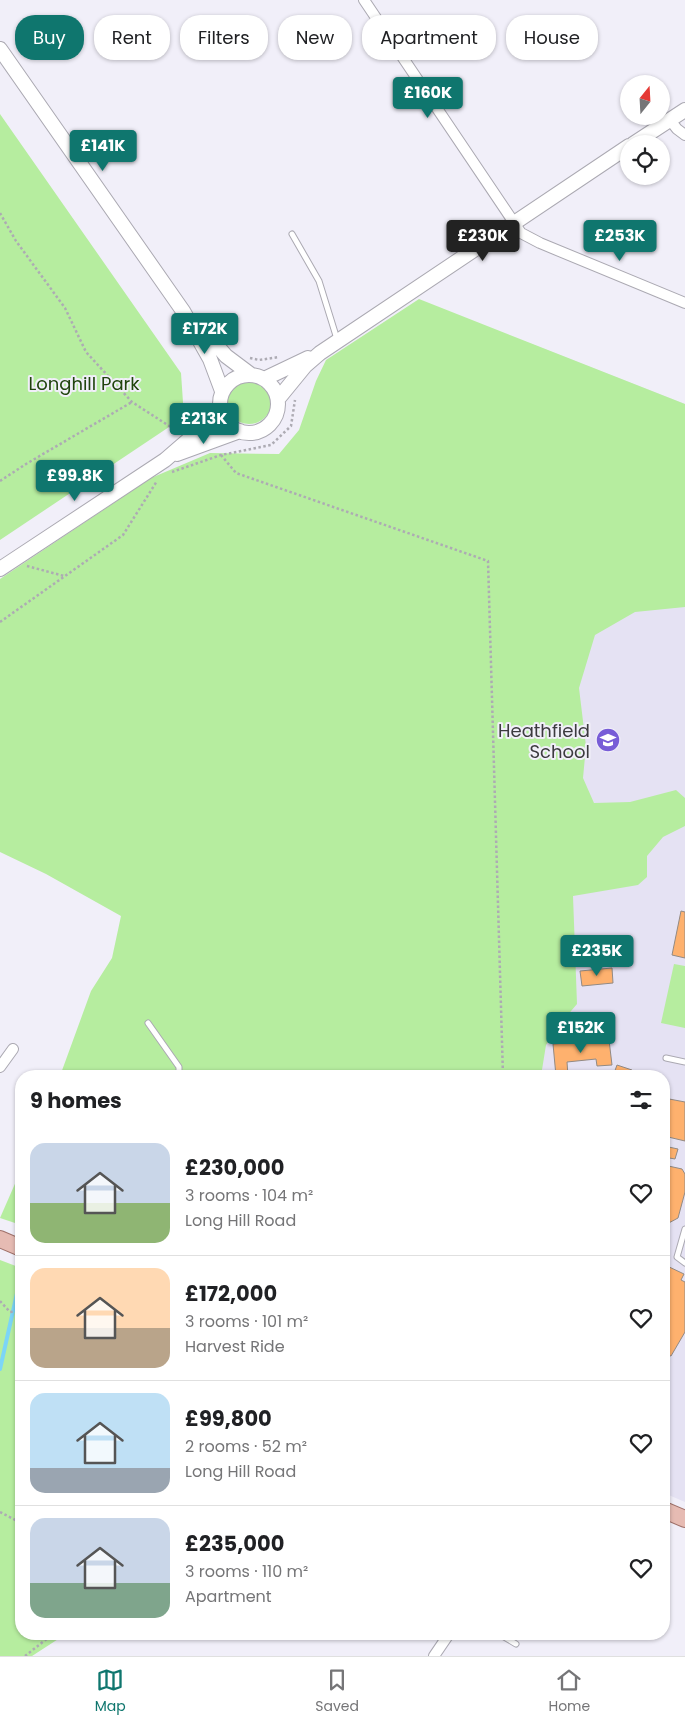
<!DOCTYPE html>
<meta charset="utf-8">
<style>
body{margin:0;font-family:Poppins,sans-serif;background:#f6f6f6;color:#202124;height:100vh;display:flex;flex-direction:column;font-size:19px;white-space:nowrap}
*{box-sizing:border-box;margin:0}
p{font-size:16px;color:#757577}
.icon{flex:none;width:28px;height:28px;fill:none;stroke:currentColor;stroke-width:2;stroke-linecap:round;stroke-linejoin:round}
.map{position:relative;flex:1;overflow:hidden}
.drawer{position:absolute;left:15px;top:1070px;width:655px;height:570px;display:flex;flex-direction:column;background:#fff;border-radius:20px;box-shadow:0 1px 4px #0004}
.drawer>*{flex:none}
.hud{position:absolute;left:15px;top:15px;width:655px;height:45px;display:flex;gap:10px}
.needle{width:32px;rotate:18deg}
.controls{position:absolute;left:620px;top:75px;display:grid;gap:10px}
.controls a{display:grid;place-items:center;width:50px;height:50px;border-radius:50%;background:#fff;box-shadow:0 1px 4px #0004;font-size:25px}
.price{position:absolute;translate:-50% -42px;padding:0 11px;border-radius:5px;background:#0f766e;color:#fff;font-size:16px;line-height:32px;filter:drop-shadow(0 1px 2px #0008)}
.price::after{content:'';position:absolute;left:50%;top:30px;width:15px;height:11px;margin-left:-8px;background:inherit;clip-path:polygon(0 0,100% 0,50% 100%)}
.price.selected{background:#222;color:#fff}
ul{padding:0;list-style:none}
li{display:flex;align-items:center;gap:15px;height:125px;padding:0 15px}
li+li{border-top:1px solid #e0e0e0}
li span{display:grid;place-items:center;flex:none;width:140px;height:100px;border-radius:15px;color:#555}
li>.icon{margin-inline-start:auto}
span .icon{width:60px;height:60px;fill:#fffc;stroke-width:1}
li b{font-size:21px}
h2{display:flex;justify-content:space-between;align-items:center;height:60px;padding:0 15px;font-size:21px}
.tag{padding:0 18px;border-radius:20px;background:#fff;box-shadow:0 1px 4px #0004;font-size:18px;line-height:45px}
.tag.selected{background:#0f766e;color:#fff}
.menu{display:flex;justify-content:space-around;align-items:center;height:70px;border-top:1px solid #e0e0e0;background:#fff;font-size:14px;color:#757577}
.menu a{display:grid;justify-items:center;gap:2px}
.menu .selected{color:#0f766e}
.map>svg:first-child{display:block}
.built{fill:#e5e2f3}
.green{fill:#b6ed9f}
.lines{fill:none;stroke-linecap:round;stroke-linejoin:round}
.stream{stroke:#7cd5f7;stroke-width:4}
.building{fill:#feb16e;stroke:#928a84}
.lane-casing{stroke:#aba9b2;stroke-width:7}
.street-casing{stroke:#aba9b2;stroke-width:12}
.secondary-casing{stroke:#aba9b2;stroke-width:16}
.primary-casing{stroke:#9f7069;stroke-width:18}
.path{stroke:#adabb3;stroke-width:2.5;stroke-dasharray:2.5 2.5;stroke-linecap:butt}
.lane{stroke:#fff;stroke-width:5}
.street{stroke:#fff;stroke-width:10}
.secondary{stroke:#fff;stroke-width:14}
.primary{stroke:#e6bbb3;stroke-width:16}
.labels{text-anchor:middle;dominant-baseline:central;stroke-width:4;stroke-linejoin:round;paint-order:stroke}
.park-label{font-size:18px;fill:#20440d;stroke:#f1eff9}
.poi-label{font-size:18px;fill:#3c3b3f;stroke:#f1eff9;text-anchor:end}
</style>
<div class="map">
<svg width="685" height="1656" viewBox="0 0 685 1656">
<rect width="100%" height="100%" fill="#f1eff9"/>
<path class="built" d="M524,341L685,404V1502L664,1493V1076H536Z"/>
<path class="green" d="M0,114L181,373L184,417L0,540Z
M419,299L685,404V607L635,612L595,635L579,688L586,746L583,778L594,803L630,802L676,790L685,798V826L663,837L647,856V877L638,885L573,896L577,1004L560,1024L546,1045L541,1076H60L91,991L112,958L121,916L46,874L0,852V579L151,478L210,453L279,454L299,430L316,381L326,360Z
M226 401a23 23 0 1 1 46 0a23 23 0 1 1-46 0Z
M674,964L685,966V1028L661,1023Z
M21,1170V1225L0,1218Z
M0,1260L21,1268V1634H66L32,1656H0Z"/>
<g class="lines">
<path class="stream" d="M0,1369L20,1280"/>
</g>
<path class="building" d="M681,911L685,912V958L672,955Z
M612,968L613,983L582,986L580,971Z
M609,1040L612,1065L597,1066L596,1059L567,1062L568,1076H556L553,1044Z
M617,1065L632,1070L630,1076H613Z
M664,1098L685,1102V1141L664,1136Z
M664,1146L678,1149L675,1159L664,1157Z
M664,1165L682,1169L685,1174V1192L678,1218L665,1225L664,1224Z
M665,1265L684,1274L681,1280L685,1282V1332L671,1356L667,1355L664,1362Z"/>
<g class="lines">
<g class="lane-casing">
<path id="lane" d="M292,234L319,281L337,339
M148,1023L179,1067V1076
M666,1058L685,1062
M685,1229L677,1257L685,1263
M499,1634L516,1644"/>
</g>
<g class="street-casing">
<path id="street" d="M364,0L521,233L540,243L685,303
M670,120L677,129L685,135
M0,1067L13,1049
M434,1656L449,1634"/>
</g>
<g class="secondary-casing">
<path id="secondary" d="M0,49L183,311L210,359L222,391
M633,144L685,110
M200,326L226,356L250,374
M220 404a29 29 0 1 1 58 0a29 29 0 1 1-58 0Z
M264,379L308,358
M278,399L305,366L320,353L629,146
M177,454L240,431
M0,569L165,460L195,434L220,406"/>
</g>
<g class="primary-casing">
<path id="primary" d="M0,1239L21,1248
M664,1510L685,1519"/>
</g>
<path class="path" d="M0,213L16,241L65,308L86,352L132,402L180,433
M250,358L259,360L279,357
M221,455L236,473L488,561L503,1076
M172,472L221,455L271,445L291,426L295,400
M0,481L26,464L132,402
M27,566L64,576
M0,622L123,535L157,481
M0,1301L10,1312L21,1311
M0,1512L21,1523
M25,1656L53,1634"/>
<use href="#lane" class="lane"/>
<use href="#street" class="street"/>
<use href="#secondary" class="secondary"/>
<use href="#primary" class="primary"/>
</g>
<defs>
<g id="school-disc" transform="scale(1.25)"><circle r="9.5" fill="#785dd7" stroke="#f1eff9"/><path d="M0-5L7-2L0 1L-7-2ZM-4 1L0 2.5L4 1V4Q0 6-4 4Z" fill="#fff"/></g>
</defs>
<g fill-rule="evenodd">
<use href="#school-disc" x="608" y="740"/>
</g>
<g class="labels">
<g class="park-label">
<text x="84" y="383">Longhill Park</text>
</g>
<g class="poi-label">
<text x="590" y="730">Heathfield<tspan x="590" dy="21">School</tspan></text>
</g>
</g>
</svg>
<div class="controls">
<a><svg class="needle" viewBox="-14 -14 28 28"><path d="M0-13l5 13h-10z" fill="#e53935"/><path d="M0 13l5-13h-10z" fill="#757577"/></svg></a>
<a><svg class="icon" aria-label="locate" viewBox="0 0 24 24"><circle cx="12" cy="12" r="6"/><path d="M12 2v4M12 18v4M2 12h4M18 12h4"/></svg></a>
</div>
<b class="price" style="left:428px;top:119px">£160K</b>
<b class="price" style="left:103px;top:172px">£141K</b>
<b class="price selected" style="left:483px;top:262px">£230K</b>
<b class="price" style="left:620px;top:262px">£253K</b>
<b class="price" style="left:205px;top:355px">£172K</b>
<b class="price" style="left:204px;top:445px">£213K</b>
<b class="price" style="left:75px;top:502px">£99.8K</b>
<b class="price" style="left:597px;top:977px">£235K</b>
<b class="price" style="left:581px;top:1054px">£152K</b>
<div class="hud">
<a class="tag selected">Buy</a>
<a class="tag">Rent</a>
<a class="tag">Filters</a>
<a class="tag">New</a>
<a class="tag">Apartment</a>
<a class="tag">House</a>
</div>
<section class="drawer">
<h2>9 homes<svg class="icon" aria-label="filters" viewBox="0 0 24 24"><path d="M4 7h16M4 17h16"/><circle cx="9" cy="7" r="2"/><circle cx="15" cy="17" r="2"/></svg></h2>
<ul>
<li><span style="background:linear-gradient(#c9d6e8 60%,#8fb573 0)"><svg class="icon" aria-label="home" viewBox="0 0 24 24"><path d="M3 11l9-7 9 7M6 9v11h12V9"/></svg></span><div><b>£230,000</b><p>3 rooms · 104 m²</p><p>Long Hill Road</p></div><svg class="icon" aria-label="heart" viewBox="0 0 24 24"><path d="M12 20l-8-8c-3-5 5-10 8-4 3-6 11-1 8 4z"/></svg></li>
<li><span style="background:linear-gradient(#ffd9b3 60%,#b9a48a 0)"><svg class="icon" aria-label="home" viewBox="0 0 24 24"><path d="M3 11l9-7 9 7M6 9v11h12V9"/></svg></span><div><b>£172,000</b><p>3 rooms · 101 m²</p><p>Harvest Ride</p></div><svg class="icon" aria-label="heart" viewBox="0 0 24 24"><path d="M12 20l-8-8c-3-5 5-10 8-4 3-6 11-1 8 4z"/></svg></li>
<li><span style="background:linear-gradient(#bfe0f5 75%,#9aa5b1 0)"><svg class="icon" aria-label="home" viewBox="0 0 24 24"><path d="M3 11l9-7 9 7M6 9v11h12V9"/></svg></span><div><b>£99,800</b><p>2 rooms · 52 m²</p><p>Long Hill Road</p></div><svg class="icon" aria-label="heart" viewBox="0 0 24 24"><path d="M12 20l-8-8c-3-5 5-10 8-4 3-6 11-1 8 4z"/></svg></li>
<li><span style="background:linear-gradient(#c9d6e8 65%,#7fa58c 0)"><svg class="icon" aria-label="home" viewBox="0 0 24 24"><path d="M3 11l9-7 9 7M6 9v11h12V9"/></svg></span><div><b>£235,000</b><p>3 rooms · 110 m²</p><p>Apartment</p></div><svg class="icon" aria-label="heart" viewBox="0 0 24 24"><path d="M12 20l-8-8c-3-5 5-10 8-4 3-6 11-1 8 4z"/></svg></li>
</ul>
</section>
</div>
<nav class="menu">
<a class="selected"><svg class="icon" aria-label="map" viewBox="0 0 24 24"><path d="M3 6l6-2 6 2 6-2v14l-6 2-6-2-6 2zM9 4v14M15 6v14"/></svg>Map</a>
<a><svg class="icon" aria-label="saved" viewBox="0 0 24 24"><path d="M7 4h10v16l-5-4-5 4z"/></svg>Saved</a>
<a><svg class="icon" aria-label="home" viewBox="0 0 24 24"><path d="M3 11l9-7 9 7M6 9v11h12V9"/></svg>Home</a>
</nav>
